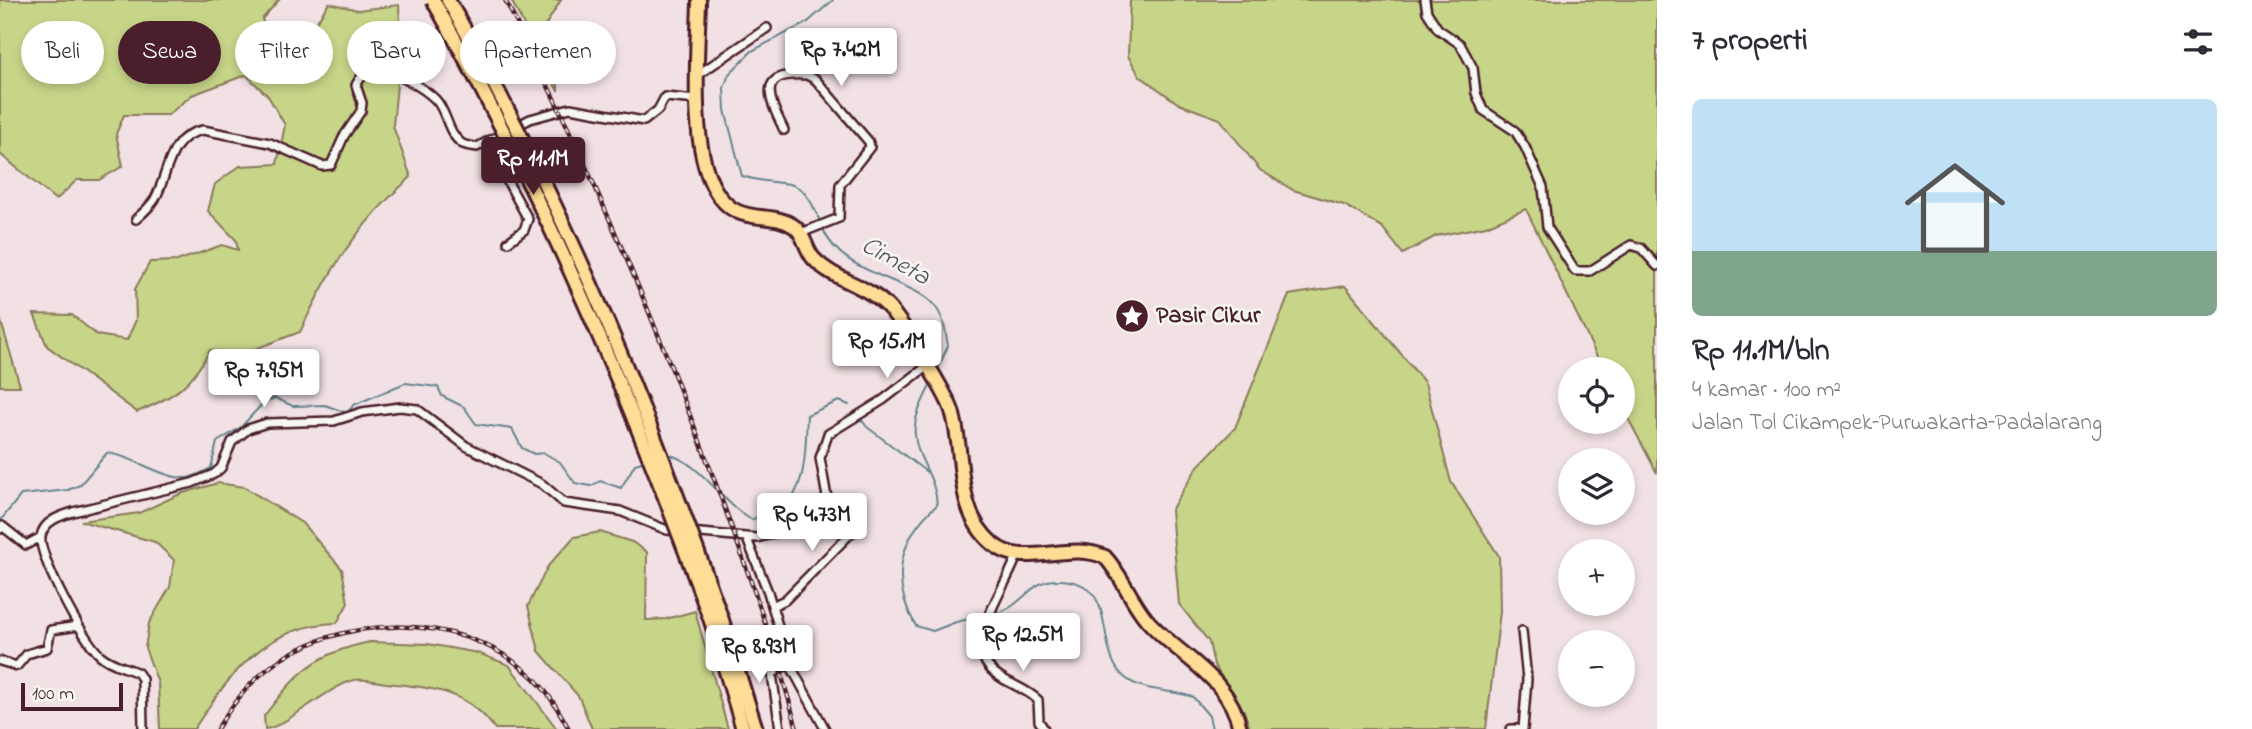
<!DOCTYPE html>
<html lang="id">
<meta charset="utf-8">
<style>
body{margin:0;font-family:"Indie Flower",sans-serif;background:#f2f2f3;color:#2b2b33;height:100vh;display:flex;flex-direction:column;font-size:26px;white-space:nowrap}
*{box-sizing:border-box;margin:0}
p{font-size:23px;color:#7c7c81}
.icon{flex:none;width:38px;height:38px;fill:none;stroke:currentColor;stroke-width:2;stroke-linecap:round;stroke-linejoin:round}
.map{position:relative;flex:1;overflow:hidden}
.sheet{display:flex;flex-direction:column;background:#fff;width:595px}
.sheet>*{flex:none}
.hud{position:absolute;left:21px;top:21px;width:665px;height:63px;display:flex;gap:14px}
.tools{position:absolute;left:1558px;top:357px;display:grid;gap:14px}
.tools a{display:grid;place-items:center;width:77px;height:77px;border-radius:50%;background:#fff;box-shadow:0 4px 10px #0003;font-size:35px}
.scale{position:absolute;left:21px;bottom:18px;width:102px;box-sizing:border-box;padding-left:7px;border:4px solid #4a1f2b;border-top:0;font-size:19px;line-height:24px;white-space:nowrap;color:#4a1f2b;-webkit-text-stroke:5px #f6f6f2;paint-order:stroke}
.price{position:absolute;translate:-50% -60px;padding:0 16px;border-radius:7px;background:#fff;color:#222;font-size:23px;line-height:46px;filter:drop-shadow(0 2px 4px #0008)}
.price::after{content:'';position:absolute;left:50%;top:42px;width:21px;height:16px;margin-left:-10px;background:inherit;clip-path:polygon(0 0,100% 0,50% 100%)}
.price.active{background:#4a1f2b;color:#fff}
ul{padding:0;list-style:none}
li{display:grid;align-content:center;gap:14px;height:371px;padding:0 35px}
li+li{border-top:2px solid #e1e1e2}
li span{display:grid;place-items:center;height:217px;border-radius:10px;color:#555}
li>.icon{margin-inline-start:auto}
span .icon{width:126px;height:126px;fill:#fffc;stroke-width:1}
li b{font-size:30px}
h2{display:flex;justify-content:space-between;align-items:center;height:84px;padding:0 35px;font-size:30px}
.pill{padding:0 24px;border-radius:32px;background:#fff;box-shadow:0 4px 10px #0003;font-size:24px;line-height:63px}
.pill.active{background:#4a1f2b;color:#fff}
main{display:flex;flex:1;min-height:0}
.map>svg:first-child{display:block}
.green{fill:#c7d589;stroke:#887a5a;stroke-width:2}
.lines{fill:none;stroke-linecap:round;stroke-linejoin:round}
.stream{stroke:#64848d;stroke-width:2}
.street-casing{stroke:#4a1f2b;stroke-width:12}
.highway-casing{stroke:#4a1f2b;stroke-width:18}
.street{stroke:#f6f6f2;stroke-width:7}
.highway{stroke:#fedd96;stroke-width:12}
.rail-casing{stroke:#4a1f2b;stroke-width:4.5}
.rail{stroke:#f6f6f2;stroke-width:2;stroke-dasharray:5;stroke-linecap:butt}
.highway-bridge-casing{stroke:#4a1f2b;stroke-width:18;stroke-linecap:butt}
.highway-bridge{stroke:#fedd96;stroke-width:12}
.labels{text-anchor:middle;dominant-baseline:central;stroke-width:5;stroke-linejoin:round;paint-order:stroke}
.poi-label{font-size:24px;font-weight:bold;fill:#4a1f2b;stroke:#f6f6f2;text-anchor:start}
.water-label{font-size:26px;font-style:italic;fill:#57515c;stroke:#f6f6f2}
</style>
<main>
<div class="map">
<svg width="1657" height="729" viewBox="0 0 1657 729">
<rect width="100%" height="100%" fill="#f2e1e4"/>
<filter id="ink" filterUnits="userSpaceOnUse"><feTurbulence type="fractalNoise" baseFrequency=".0143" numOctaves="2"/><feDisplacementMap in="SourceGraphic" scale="14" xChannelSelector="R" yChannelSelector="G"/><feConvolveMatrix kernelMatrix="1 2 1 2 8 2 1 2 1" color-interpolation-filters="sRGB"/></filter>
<g filter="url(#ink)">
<path class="green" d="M0,0H279L262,19L274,48L308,35L329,3L358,10L399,5L401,44L393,126L411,177C358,224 330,268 300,332L239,355L210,350C191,386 174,397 137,412L47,346L34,314L72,315L97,335L127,340L136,320L135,289L150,262L177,261L222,245L238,250L236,240L208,211L215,184L240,166L277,164L285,125L268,96L246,75L192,95L168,115H124L116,134L123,166L99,180H77L56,200L0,154Z
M511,0H561L545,26L558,73V91Z
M1130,0H1657V473L1622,407V369H1603L1526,209L1486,226L1436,236L1403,254L1382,227L1344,205L1293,190L1260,170L1220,119L1179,104L1140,76L1128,56Z
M1345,286L1425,383L1451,482L1499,556L1500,612L1486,729H1250L1244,711L1214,665L1209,642L1179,604L1171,510L1198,466L1235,428L1289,295Z
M0,318L20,386H0Z
M218,483L244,487L302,523L342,569L348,603L337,623C265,625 230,674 194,729H160L158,683L145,648L149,623L170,587L174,560L155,542L81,521L139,513L180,494Z
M600,532L632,542L647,552L646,620L666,619L695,611L728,729H592L579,697L539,651L528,606L548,566L574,537Z
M370,642L428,644L478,653L509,665L557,729H495C467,689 431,688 386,683C377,682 363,678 354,680C327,687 283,729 265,729L264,716C297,673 315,653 370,642Z"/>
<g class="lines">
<path class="stream" d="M821,224C799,168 791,191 742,176L725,110L724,88L729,74L752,51L808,22L833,0
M823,229C843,278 917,278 937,309C944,319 946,334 948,346L937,370
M932,382C924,399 913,416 915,435C917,460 936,477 937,505C898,538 890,582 916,626L933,631L956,622L986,615
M861,419L867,427L928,473
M668,454C703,464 720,502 752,520L768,509L780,513C808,488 805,450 807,415L839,401L849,405
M0,521L21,495L68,490L80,485L107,453C128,454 164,479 185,478C193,478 204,471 211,468L217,442L241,427L264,402L275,398L293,406L325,405L347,413L354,405L405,383L438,387L442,396L464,407L476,424L512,429L522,448L534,454L544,453L560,462L575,483L591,486L600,481L621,488L635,464L646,461
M992,614C1024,608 1028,581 1055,580C1121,578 1093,646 1122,675C1140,693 1171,689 1193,697L1209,716L1212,729"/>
<g class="street-casing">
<path id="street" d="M1425,0L1427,12L1438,29L1460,44L1473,68L1476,93L1483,110L1515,131L1525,147L1543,187L1547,227L1575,271H1590L1631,245L1641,248L1657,266
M699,74L767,28
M784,130C769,99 755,71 807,75L816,80L869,142L870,147L840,185L839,218L801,233
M487,144L528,219L524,230L508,242
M136,219C143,213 150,207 155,199C169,173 168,136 203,130L270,143L322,166L331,165L344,136L361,111L362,103L356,85C370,54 420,84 436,100C447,112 447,132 461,143C465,146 472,146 477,147L530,119L570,108L644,121L658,110L665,97L697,100
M0,529L2,526L26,545L41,537
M747,539L768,592L789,663L825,729
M1017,555C1009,583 966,637 988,666C1000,682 1024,686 1038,700L1039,721L1044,729
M772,606L785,600L851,533L856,525L851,517L828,503
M1522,631L1527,679L1523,729
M0,661L17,666L27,654L47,648L51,630L78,626
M143,729L142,679L138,673C126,667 111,665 100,655C84,642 37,554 41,536C44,521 60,516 73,512L192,483L214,474L221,468L232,442L248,429L267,423L334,421L362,412L400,407L417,409L466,446L542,484L564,503L620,511L667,530L757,538L800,526L815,517L828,503L820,458L828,434L883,400L926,367
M780,729L772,674L789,663
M1511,729H1517"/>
</g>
<g class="highway-casing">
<path id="highway" d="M699,0C698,52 689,143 714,188C737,230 769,208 795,227C805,235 805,249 814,259C835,281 868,285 889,308C902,322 947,394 952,411C966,457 953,510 993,544C1023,570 1068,540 1105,557C1122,575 1130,600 1147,620C1179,657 1230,677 1240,729
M722,620L756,729
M712,624L743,729"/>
</g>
<use href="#street" class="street"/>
<use href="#highway" class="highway"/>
<g class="rail-casing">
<path id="rail" d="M505,0C586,157 656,321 717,487C746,566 775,647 797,729
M217,729C230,708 245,687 265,671C335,613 459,610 528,673C546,688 558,709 569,729"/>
</g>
<use href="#rail" class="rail"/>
<g class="highway-bridge-casing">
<path id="highway-bridge" d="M433,0C546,199 635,408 712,624
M448,0C561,197 647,406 722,620"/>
</g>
<use href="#highway-bridge" class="highway-bridge"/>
</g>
</g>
<defs>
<g id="sight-disc" transform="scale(1.75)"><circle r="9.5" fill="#4a1f2b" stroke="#f6f6f2"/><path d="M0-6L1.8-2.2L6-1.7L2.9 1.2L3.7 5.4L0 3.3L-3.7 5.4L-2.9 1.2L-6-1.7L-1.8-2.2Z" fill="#fff"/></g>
</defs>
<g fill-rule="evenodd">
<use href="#sight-disc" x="1132" y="316"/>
</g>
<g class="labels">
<g class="poi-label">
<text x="1156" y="316">Pasir Cikur</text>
</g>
<g class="water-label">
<text transform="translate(895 262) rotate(29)">Cimeta</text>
</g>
</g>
</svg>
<div class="tools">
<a><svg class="icon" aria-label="locate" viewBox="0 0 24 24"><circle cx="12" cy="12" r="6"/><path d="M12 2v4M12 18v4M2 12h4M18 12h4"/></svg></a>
<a><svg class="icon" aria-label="layers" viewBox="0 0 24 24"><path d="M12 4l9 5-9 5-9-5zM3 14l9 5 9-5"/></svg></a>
<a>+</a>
<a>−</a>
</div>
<div class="scale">100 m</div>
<b class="price" style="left:841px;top:88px">Rp 7.42M</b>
<b class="price active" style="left:533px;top:197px">Rp 11.1M</b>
<b class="price" style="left:887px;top:380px">Rp 15.1M</b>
<b class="price" style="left:264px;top:409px">Rp 7.95M</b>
<b class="price" style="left:812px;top:553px">Rp 4.73M</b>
<b class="price" style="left:1023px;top:673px">Rp 12.5M</b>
<b class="price" style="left:759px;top:685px">Rp 8.93M</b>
<div class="hud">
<a class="pill">Beli</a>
<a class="pill active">Sewa</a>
<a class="pill">Filter</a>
<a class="pill">Baru</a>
<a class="pill">Apartemen</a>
</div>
</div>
<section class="sheet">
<h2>7 properti<svg class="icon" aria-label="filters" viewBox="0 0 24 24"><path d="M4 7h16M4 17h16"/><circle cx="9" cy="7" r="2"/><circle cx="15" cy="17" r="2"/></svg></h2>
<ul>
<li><span style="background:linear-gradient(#bfe0f5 70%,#7fa58c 0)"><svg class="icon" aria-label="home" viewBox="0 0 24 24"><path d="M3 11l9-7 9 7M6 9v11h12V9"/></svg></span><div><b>Rp 11.1M/bln</b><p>4 kamar · 100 m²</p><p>Jalan Tol Cikampek–Purwakarta–Padalarang</p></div></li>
</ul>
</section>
</main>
